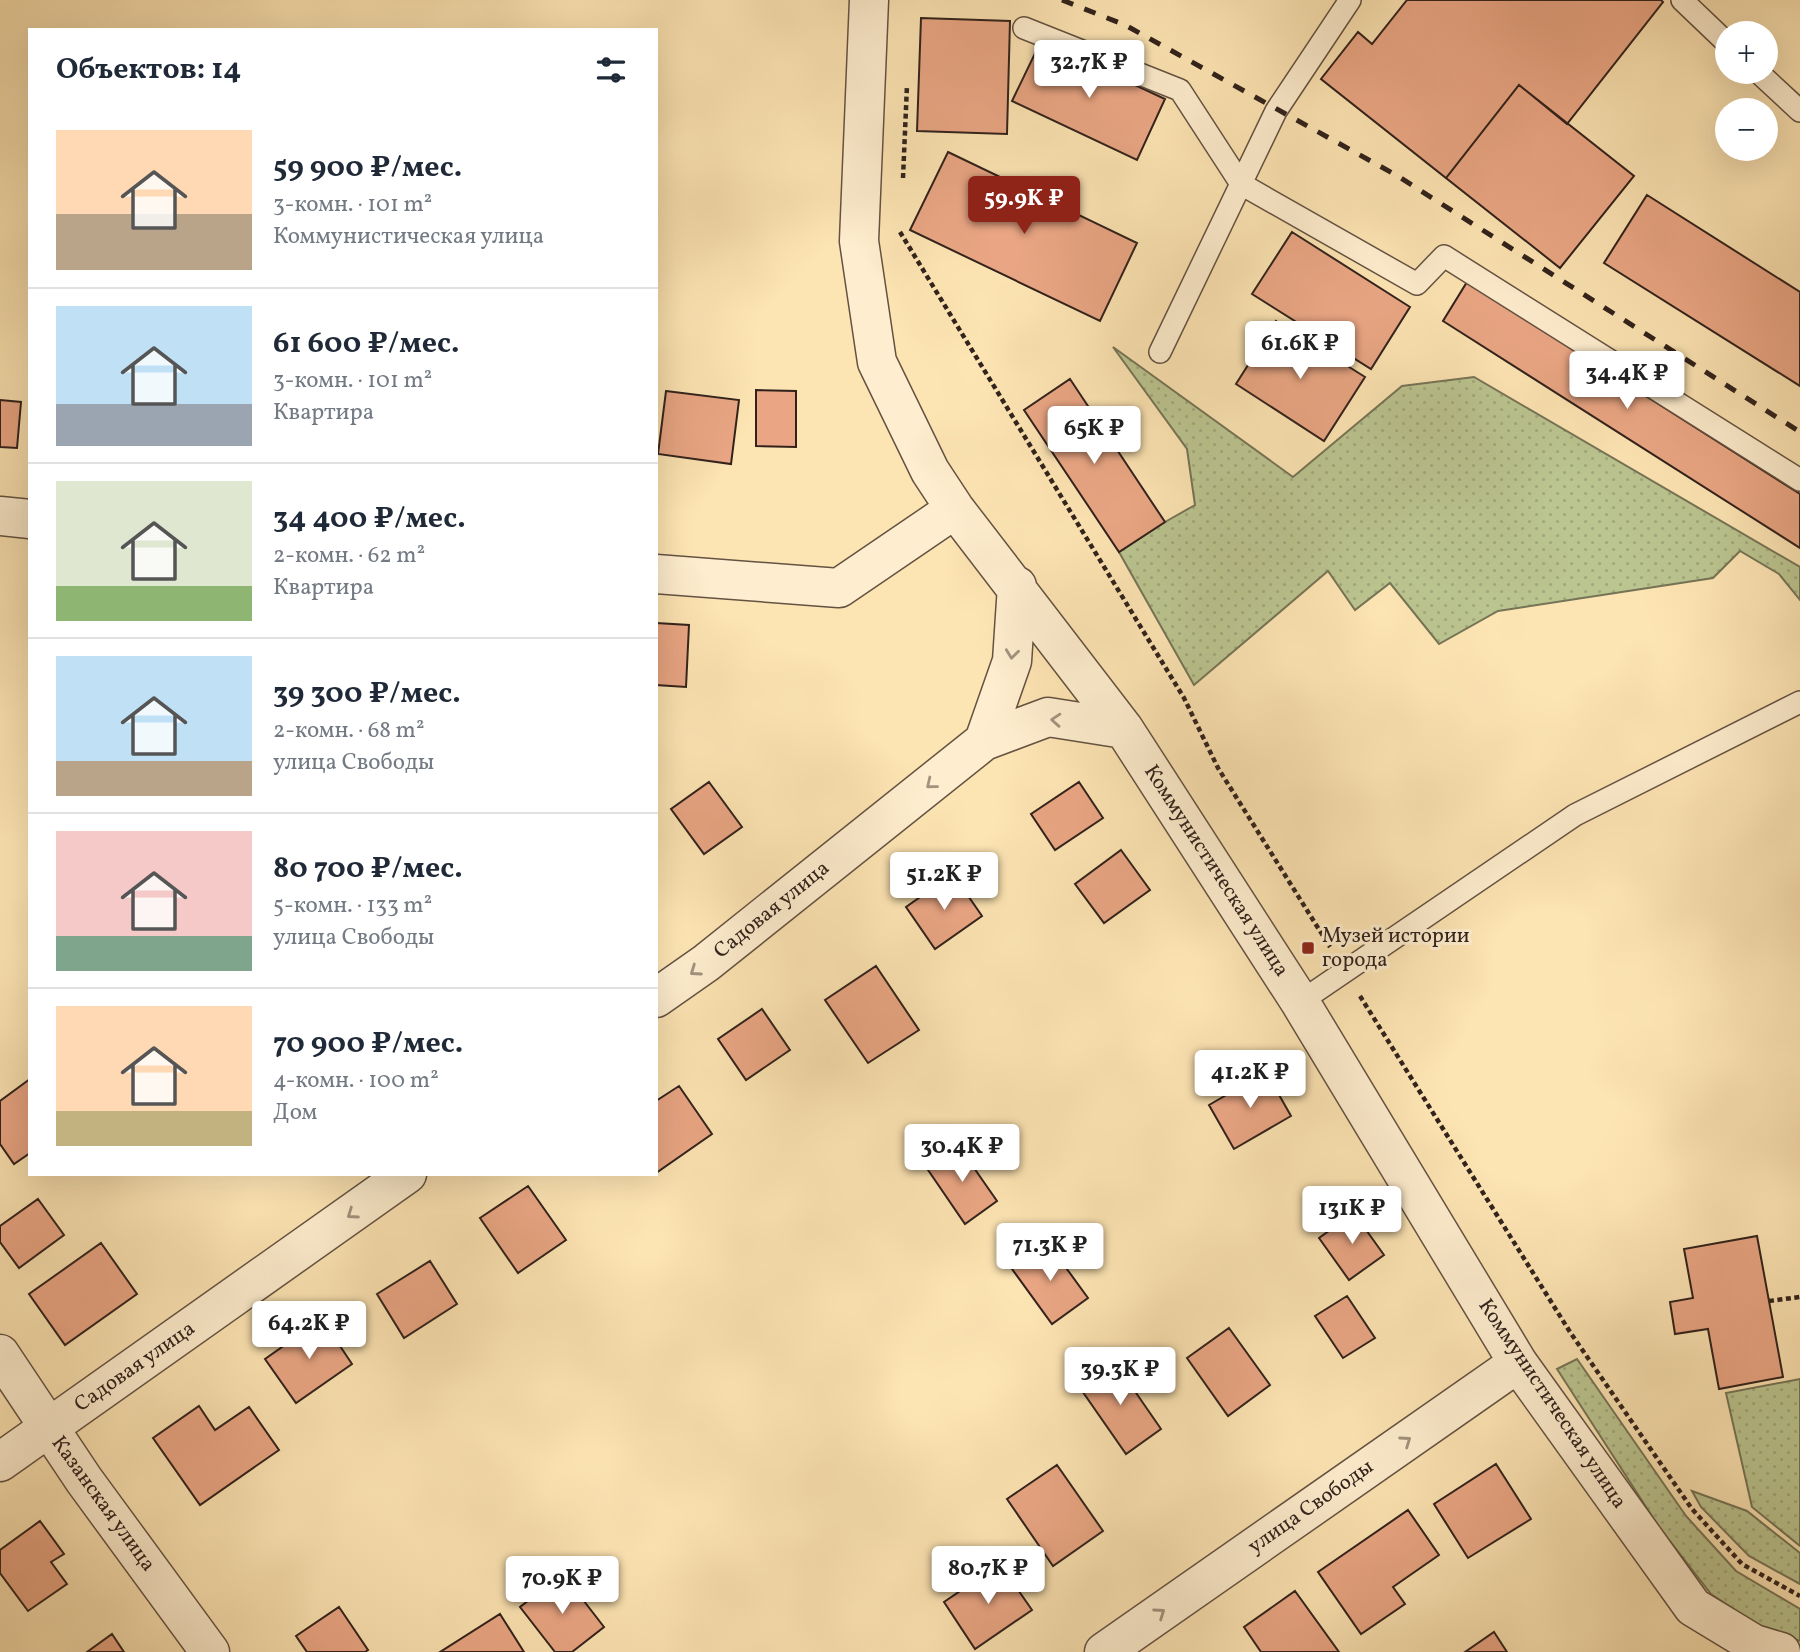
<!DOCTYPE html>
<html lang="ru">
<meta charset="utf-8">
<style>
body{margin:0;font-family:Vollkorn,serif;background:#f6f6f7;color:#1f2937;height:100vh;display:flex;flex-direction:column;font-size:26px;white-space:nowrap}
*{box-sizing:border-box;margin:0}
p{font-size:23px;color:#747a83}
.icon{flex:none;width:38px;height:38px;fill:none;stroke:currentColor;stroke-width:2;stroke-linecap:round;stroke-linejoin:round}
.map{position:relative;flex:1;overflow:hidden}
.details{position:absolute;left:28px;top:28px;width:630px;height:1148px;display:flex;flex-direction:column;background:#fff;border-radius:0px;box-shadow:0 7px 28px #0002}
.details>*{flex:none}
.fabs{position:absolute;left:1715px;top:21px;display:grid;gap:14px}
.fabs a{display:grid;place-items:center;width:63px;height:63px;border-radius:50%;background:#fff;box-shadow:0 7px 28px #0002;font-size:35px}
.price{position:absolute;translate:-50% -60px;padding:0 16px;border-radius:7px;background:#fff;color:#222;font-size:23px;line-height:46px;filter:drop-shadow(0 2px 4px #0008)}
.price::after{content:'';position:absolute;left:50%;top:42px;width:21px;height:16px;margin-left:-10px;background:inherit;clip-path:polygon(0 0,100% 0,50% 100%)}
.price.current{background:#8f2418;color:#fff}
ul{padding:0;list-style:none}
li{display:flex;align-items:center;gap:21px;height:175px;padding:0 28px}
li+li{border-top:2px solid #e0e1e3}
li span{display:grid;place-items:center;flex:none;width:196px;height:140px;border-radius:0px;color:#555}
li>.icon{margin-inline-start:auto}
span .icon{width:84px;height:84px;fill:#fffc;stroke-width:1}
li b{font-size:30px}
h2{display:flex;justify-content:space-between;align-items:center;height:84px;padding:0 28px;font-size:30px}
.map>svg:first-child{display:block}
.green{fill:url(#green-dots);stroke:#767456;stroke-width:2}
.building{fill:#eaa684;stroke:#31221c;stroke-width:2}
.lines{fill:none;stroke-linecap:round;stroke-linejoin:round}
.service-casing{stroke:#645242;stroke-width:24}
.minor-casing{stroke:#645242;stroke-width:41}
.path{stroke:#31221c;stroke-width:4.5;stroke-dasharray:5 3.5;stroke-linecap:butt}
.service{stroke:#feedce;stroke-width:21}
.minor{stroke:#feedce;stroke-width:38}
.rail{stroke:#31221c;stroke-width:5;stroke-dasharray:12 12;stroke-linecap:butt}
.oneway{stroke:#a2927e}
.poi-dot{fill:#8f2418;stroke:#feedce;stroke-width:2.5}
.labels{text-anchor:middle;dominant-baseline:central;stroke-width:6;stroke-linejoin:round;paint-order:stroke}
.street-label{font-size:21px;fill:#31221c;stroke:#feedce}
.poi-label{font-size:21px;fill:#31221c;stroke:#feedce;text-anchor:start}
</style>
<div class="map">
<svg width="1800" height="1652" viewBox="0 0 1800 1652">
<defs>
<pattern id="green-dots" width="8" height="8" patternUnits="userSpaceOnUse" patternTransform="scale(1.75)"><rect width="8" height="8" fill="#bbc590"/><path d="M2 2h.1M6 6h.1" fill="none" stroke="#a1a97c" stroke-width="1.8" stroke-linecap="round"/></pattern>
</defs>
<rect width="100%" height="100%" fill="#fde4b3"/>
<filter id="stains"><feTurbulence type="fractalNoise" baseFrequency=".00286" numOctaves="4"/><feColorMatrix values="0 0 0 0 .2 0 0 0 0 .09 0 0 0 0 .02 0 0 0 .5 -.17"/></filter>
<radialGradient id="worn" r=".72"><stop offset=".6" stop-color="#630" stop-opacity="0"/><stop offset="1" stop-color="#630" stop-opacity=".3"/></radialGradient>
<path class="green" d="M1113,347L1293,477L1402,386L1474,377L1800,567V600L1779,574L1740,551L1713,578L1498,611L1439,644L1390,583L1355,610L1328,571L1194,685L1119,552L1165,522L1195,505L1187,449Z
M1577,1359L1686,1516L1736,1571L1800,1609V1641L1756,1624L1711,1594L1659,1527L1557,1369Z
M1800,1379V1546L1752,1507L1726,1393Z
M1692,1491L1747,1511L1800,1553V1584L1749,1556L1701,1507Z"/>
<path class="building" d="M1407,0H1661L1663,2L1567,124L1519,85L1446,178L1321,79L1358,32L1372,44Z
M921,18L1010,21L1007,134L917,131Z
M1041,41L1165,99L1137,160L1012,101Z
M1519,85L1634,176L1560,268L1446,178Z
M948,152L1137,243L1100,321L910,230Z
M1647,195L1800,292V386L1604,263Z
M1292,232L1410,307L1371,369L1252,294Z
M1467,282L1800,494V548L1443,321Z
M1276,321L1365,377L1324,441L1236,384Z
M1070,379L1165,522L1119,552L1024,410Z
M756,390L796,391V447L756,446Z
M666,391L739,400L731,464L658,454Z
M0,400L21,402L17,448L0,447Z
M656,623L689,625L686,687L656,685Z
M709,782L742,827L704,854L671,809Z
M1079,782L1103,818L1055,850L1031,814Z
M1121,850L1150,890L1104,923L1075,884Z
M953,874L982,916L935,949L906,907Z
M876,966L919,1030L868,1063L825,1000Z
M762,1009L790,1050L746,1080L718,1039Z
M1266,1072L1291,1116L1234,1149L1209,1105Z
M30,1079V1153L14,1164L0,1144V1101Z
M679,1086L712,1134L656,1173V1101Z
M958,1145L997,1201L965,1224L926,1167Z
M528,1186L566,1240L518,1273L480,1218Z
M38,1199L64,1235L19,1268L0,1242V1226Z
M1354,1213L1384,1255L1349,1280L1319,1238Z
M1757,1236L1783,1377L1719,1389L1708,1329L1675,1334L1670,1302L1693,1298L1684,1249Z
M101,1243L137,1294L65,1345L29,1294Z
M1048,1243L1088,1298L1052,1324L1012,1269Z
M430,1261L457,1304L404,1338L377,1294Z
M1347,1296L1375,1338L1343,1358L1315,1316Z
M322,1319L352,1364L296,1403L265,1359Z
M1229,1328L1270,1385L1228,1416L1187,1358Z
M1114,1361L1161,1429L1126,1454L1078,1385Z
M199,1406L215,1430L249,1407L279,1450L200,1505L153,1438Z
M1496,1464L1531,1519L1468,1558L1434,1504Z
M1057,1465L1103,1531L1053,1566L1007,1499Z
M1408,1510L1439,1555L1393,1587L1405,1604L1361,1634L1318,1572Z
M40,1521L64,1554L51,1562L67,1584L28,1611L0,1573V1550Z
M1000,1564L1032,1610L975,1649L944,1602Z
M563,1574L604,1627L572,1652H555L520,1607Z
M1295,1591L1339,1652H1261L1244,1627Z
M339,1607L368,1650L365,1652H307L296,1636Z
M500,1614L524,1652H440Z
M1494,1632L1507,1652H1465Z
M112,1634L124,1652H87Z"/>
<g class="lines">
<g class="service-casing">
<path id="service" d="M1682,0L1727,43
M1024,28L1180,90L1241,184L1417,284L1444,256L1800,480
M1758,72L1800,111
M1160,352L1276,111L1350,0
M1300,1002L1575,815L1800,702"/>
</g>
<g class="minor-casing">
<path id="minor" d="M869,0L859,241L877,362L930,471L955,509L1124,729L1300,1002L1518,1363L1693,1607L1754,1644L1781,1652
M0,516L30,519
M656,574L839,588L955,509
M984,741L1012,661L1017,586
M656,998L706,963L984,741L1048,717L1124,729
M0,1354L84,1480L210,1652
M0,1462L407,1174
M1104,1652L1518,1363"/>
</g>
<path class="path" d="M903,178L907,85
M900,232L1184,698L1218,768L1330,947
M1360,996L1570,1332L1692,1509L1742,1564L1800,1596
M1769,1301L1800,1297"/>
<use href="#service" class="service"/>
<use href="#minor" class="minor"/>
<path class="rail" d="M1062,0L1125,25L1396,175L1800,432"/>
</g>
<defs><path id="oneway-chevron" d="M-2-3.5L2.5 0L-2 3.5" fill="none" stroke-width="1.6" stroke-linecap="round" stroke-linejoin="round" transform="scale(1.75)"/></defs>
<g class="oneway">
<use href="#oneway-chevron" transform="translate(1012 654) rotate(97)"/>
<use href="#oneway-chevron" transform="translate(1056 720) rotate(-176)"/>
<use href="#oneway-chevron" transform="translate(931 784) rotate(141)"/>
<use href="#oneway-chevron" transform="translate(695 971) rotate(145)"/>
<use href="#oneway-chevron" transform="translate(352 1214) rotate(145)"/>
<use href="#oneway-chevron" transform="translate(1406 1441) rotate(-35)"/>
<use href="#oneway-chevron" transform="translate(1160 1613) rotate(-35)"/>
</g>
<rect class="poi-dot" x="1301" y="941" width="14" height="14" rx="3.5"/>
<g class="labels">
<g class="street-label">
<text transform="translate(1216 871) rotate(57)">Коммунистическая улица</text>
<text transform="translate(772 910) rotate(-39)">Садовая улица</text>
<text transform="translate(135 1367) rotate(-35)">Садовая улица</text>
<text transform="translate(1552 1404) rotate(56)">Коммунистическая улица</text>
<text transform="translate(103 1504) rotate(54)">Казанская улица</text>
<text transform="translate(1311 1507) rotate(-35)">улица Свободы</text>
</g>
<g class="poi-label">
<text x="1322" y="936">Музей истории<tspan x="1322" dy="24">города</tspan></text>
</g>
</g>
<rect width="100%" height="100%" filter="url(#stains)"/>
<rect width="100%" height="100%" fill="url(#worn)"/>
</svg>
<div class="fabs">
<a>+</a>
<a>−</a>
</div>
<b class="price" style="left:1089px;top:100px">32.7K ₽</b>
<b class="price current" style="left:1024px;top:236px">59.9K ₽</b>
<b class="price" style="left:1300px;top:381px">61.6K ₽</b>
<b class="price" style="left:1627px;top:411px">34.4K ₽</b>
<b class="price" style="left:1094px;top:466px">65K ₽</b>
<b class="price" style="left:944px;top:912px">51.2K ₽</b>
<b class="price" style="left:1250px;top:1110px">41.2K ₽</b>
<b class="price" style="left:962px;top:1184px">30.4K ₽</b>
<b class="price" style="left:1352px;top:1246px">131K ₽</b>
<b class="price" style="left:1050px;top:1283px">71.3K ₽</b>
<b class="price" style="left:309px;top:1361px">64.2K ₽</b>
<b class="price" style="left:1120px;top:1407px">39.3K ₽</b>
<b class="price" style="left:988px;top:1606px">80.7K ₽</b>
<b class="price" style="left:562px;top:1616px">70.9K ₽</b>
<section class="details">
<h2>Объектов: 14<svg class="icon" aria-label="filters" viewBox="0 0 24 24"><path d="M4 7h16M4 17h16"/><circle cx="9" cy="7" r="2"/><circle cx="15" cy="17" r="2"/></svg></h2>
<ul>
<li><span style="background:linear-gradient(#ffd9b3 60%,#b9a48a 0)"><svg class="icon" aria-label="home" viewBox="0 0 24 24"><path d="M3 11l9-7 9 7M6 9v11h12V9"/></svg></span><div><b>59 900 ₽/мес.</b><p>3-комн. · 101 m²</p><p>Коммунистическая улица</p></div></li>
<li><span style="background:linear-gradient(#bfe0f5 70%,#9aa5b1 0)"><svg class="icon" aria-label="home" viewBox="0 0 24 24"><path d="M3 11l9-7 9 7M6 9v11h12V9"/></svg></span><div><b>61 600 ₽/мес.</b><p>3-комн. · 101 m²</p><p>Квартира</p></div></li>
<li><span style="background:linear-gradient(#dfe7d0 75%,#8fb573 0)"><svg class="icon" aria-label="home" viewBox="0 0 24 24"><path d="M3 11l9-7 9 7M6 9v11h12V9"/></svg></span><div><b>34 400 ₽/мес.</b><p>2-комн. · 62 m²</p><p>Квартира</p></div></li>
<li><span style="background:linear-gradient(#bfe0f5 75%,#b9a48a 0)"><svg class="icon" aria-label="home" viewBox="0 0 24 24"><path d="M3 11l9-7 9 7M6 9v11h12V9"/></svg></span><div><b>39 300 ₽/мес.</b><p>2-комн. · 68 m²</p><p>улица Свободы</p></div></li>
<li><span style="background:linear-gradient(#f6c9c9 75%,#7fa58c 0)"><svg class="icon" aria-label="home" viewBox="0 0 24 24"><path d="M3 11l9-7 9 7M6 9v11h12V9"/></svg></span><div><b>80 700 ₽/мес.</b><p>5-комн. · 133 m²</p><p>улица Свободы</p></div></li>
<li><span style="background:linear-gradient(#ffd9b3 75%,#c2b280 0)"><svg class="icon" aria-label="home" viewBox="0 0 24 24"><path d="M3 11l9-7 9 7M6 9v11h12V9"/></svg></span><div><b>70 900 ₽/мес.</b><p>4-комн. · 100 m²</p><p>Дом</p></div></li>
</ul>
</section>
</div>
